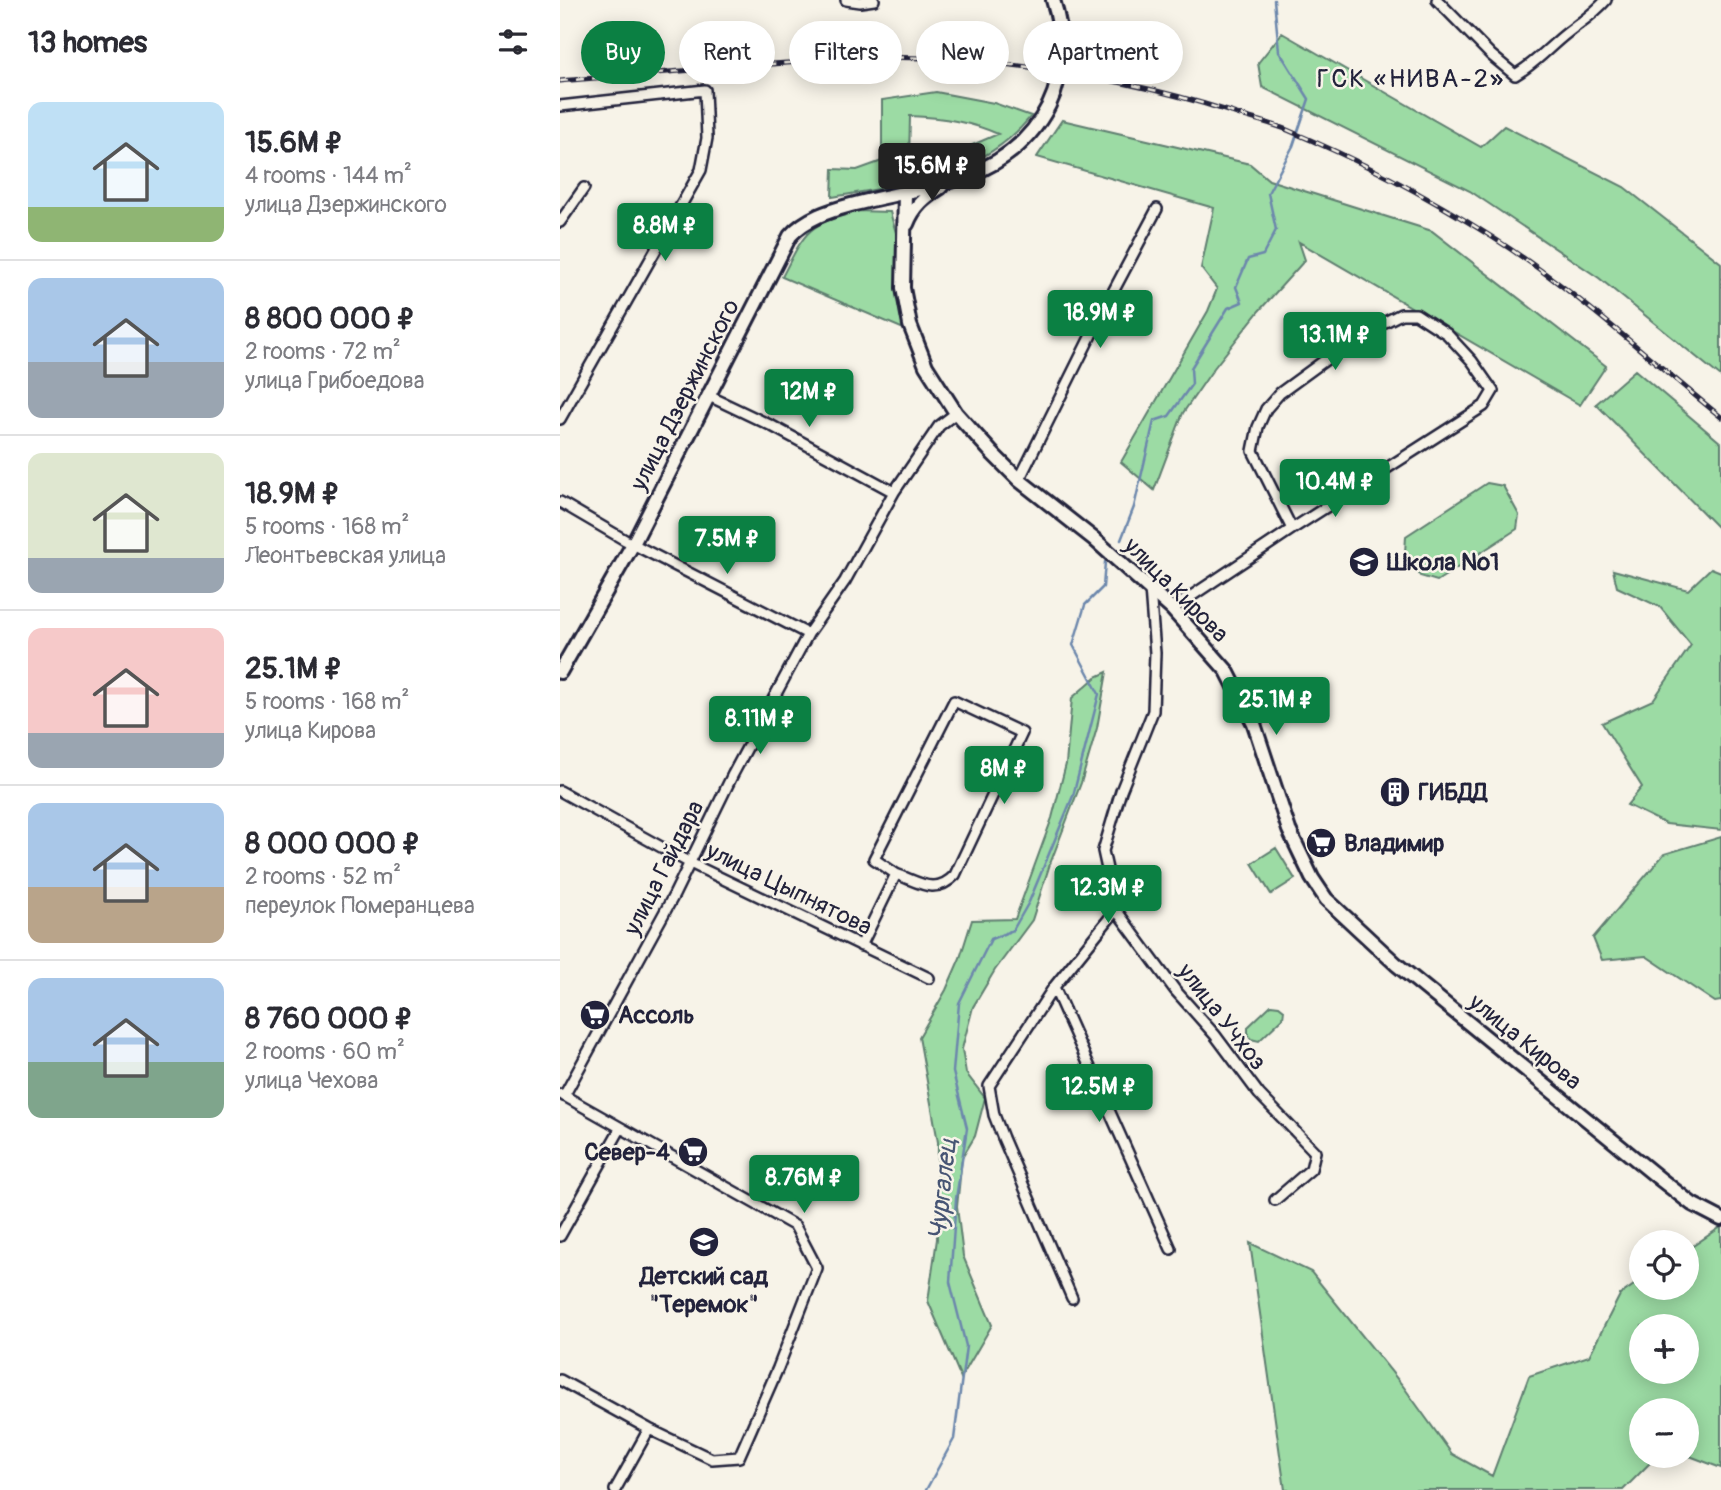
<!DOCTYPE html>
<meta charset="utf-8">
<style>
body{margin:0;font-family:Pangolin,sans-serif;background:#f7f7f7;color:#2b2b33;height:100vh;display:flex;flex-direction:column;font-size:26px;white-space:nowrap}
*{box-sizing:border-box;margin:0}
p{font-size:23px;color:#7c7c81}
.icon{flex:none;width:38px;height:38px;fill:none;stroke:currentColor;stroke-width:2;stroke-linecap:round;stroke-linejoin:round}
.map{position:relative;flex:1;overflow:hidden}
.drawer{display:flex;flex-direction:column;background:#fff;width:560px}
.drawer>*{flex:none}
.banner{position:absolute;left:21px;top:21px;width:665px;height:63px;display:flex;gap:14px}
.tools{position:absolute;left:1069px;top:1230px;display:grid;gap:14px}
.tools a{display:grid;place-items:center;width:70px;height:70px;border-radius:50%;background:#fff;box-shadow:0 4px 18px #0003;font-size:35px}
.price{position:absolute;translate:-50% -60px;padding:0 16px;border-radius:7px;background:#0b8043;color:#fff;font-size:23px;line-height:46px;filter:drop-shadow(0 2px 4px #0008)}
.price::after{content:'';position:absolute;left:50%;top:42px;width:21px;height:16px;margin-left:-10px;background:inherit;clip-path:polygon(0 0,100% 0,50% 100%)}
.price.selected{background:#222;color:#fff}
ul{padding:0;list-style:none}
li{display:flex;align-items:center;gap:21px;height:175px;padding:0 28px}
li+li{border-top:2px solid #e1e1e2}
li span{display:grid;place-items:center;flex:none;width:196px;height:140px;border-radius:14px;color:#555}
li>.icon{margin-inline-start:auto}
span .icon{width:84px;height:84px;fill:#fffc;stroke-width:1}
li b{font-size:30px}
h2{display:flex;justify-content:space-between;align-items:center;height:84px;padding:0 28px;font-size:30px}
.pill{padding:0 24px;border-radius:32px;background:#fff;box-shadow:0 4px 18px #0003;font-size:24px;line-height:63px}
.pill.selected{background:#0b8043;color:#fff}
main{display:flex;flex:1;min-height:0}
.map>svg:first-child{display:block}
.green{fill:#9cdba4;stroke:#5f7e70;stroke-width:2;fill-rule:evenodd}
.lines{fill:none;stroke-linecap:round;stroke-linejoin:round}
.stream{stroke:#6c87ac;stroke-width:2.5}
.minor-casing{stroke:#22223b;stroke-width:14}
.major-casing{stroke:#22223b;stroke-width:18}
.minor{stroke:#f7f3e8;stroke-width:9}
.major{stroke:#f7f3e8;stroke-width:12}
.rail-casing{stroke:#22223b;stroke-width:5}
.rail{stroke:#f7f3e8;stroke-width:2.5;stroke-dasharray:8;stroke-linecap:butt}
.labels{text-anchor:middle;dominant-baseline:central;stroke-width:5;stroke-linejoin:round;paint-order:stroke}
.street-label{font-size:24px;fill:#22223b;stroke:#f7f3e8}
.poi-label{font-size:24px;font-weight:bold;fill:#22223b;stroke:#f7f3e8;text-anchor:start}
.neighbourhood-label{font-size:26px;letter-spacing:2px;fill:#22223b;stroke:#f7f3e8}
.water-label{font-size:26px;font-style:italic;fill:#475574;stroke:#f7f3e8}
</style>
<main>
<section class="drawer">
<h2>13 homes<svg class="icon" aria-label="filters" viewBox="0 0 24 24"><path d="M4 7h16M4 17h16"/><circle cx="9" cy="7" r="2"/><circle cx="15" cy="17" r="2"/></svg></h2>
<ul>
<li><span style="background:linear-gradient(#bfe0f5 75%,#8fb573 0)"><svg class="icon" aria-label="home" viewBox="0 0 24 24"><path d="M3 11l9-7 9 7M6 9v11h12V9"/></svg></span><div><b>15.6M ₽</b><p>4 rooms · 144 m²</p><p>улица Дзержинского</p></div></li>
<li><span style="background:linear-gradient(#a9c7e8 60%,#9aa5b1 0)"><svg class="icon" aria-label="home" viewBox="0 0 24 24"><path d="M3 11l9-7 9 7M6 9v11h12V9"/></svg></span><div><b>8 800 000 ₽</b><p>2 rooms · 72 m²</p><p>улица Грибоедова</p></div></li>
<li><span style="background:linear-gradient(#dfe7d0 75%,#9aa5b1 0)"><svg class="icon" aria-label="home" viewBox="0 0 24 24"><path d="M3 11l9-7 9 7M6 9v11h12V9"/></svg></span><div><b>18.9M ₽</b><p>5 rooms · 168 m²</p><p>Леонтьевская улица</p></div></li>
<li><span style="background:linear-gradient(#f6c9c9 75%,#9aa5b1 0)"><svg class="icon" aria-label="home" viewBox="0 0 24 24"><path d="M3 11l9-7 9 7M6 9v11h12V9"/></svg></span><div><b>25.1M ₽</b><p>5 rooms · 168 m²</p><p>улица Кирова</p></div></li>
<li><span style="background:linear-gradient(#a9c7e8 60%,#b9a48a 0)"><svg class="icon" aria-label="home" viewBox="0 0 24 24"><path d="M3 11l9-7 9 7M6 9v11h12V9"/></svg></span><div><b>8 000 000 ₽</b><p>2 rooms · 52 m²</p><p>переулок Померанцева</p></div></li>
<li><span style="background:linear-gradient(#a9c7e8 60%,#7fa58c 0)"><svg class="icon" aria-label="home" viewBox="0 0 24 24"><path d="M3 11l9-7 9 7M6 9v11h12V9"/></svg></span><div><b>8 760 000 ₽</b><p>2 rooms · 60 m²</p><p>улица Чехова</p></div></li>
</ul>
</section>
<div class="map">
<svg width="1161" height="1490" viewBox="0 0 1161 1490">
<rect width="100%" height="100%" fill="#f7f3e8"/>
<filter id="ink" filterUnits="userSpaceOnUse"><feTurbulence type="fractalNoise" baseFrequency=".0143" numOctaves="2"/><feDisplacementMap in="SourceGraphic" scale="14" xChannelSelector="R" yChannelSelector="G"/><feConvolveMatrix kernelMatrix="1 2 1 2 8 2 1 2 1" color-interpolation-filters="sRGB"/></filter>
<g filter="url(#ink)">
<path class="green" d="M722,33L921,147L944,126L1064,187L1161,263V377L1039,278L910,191L702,87L698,63Z
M376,92L434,103L471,116C423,177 343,185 272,197L273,169L297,170L322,161V100ZM350,116C380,117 411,122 438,134L396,152L349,161Z
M502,120L690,164L709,180L872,231L1046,366L1020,405L739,242L745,260L699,311L654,368L623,413L594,490L561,462L648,311L657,289L641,268L654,208L477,157Z
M296,211L330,212L336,233L337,298L346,330L222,277C244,234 246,224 296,211Z
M1075,370L1161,443V531L1036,404Z
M927,483L943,486L959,515L957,529L877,581L860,576L845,553L846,536Z
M1151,568L1161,572V830L1106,824L1067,805L1082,787L1042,723L1093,700L1131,645L1100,607L1057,587L1053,570L1128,590Z
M547,672L537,728L521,783L490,864L472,920L435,970L413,1007L402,1049L406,1073L425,1098L415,1136L402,1158L397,1207L403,1256L432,1325L401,1378L368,1301L377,1239L378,1142L359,1037L386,990L400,958L412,920L455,919L492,818L506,764L512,698L536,677Z
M1161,837V1001L1155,1002L1086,956L1042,960L1033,938L1104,854Z
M716,848L735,879L711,894L692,863Z
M711,1005L719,1006L724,1010L723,1018L699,1041L691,1039L688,1035V1027Z
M1161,1227V1468L1127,1455V1410H1082V1456H1097L1063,1490H725L690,1243L751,1272L843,1386L892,1454L932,1476L969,1376L1029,1356L1060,1295L1081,1280L1082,1288H1127V1250ZM1082,1326H1127V1372H1082Z"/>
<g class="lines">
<path class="stream" d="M561,540L574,507L594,421L609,416L632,384L631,368L668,308L682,302L676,287L688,259L703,255L716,230L708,193L733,146L749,99L719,51L714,0
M366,1490L394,1439L406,1346L390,1282L396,1199L407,1128L393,1072L399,1003L431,939L453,930L469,902L513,796L539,694L513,645L525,605L543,587L545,562"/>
<g class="minor-casing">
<path id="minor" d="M286,0L300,2L314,0
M877,0L931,55L955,75C975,64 989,47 1007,33C1021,22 1035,13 1046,0
M0,106L145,90L147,138L141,170L0,419
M0,222L24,188
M149,396L212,426L334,492
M459,480L545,307L597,209
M0,502L65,540L248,634
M590,589L595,653L593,711L561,791L543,851L556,910L615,990L655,1035L699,1094L755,1152L751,1169L715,1200
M612,609L732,529L924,406L933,391L912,361L887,334L856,314H841L819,325L768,358L720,393L706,409L698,427L693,451L732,529
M0,791L130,863L369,978
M301,946L336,874L314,859L394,701L462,733L395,875C375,896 359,882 336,874
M494,987L611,1249
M4,1096L114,895L173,774L248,634L285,581L334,492L379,426L396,413
M0,1236L60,1129
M512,1298L443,1138L434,1115L429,1086L494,987L556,910
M0,1380L89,1429L152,1459L179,1457L218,1368L257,1268L235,1226L1,1094
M55,1490L89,1429"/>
</g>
<g class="major-casing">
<path id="major" d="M345,192L343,288L350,325L366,366L396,413L433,454L459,480L534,539L612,609L667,671L694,724L729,830L752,878L766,899L836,964L1100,1179L1132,1204L1161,1219
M347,224C354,206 365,197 381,187
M0,672L73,544L230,236C246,218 269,211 291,205C367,184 449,184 489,105C505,72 504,34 493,0"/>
</g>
<use href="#minor" class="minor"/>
<use href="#major" class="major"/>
<g class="rail-casing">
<path id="rail" d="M0,81C76,75 151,68 227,63C273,60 320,56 366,58C470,63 572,80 671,112C688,118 707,122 725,129C797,159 866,195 932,237C1014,289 1086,356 1161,417"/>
</g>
<use href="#rail" class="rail"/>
</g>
</g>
<defs>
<g id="school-disc" transform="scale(1.575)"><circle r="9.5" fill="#22223b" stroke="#f7f3e8"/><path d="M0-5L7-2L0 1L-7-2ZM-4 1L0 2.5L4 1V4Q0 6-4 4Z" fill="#fff"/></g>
<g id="building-disc" transform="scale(1.575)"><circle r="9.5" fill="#22223b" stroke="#f7f3e8"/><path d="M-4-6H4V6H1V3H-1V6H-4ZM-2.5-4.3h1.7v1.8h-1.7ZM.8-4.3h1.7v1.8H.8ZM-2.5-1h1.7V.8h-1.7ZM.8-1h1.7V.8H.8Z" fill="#fff"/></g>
<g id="supermarket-disc" transform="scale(1.575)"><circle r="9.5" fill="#22223b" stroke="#f7f3e8"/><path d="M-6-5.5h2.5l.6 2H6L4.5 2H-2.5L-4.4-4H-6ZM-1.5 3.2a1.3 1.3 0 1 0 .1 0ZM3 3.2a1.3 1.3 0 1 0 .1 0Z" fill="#fff"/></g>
</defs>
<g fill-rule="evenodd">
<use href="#school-disc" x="804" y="562"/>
<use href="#building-disc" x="835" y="792"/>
<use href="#supermarket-disc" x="761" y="843"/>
<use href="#supermarket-disc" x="35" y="1015"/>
<use href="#supermarket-disc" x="133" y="1152"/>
<use href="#school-disc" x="144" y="1242"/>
</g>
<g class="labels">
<g class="street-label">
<text transform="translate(125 395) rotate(-63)">улица Дзержинского</text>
<text transform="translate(616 590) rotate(45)">улица Кирова</text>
<text transform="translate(104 868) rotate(-63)">улица Гайдара</text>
<text transform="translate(229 889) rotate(26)">улица Цыпнятова</text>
<text transform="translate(662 1017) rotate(52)">улица Учхоз</text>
<text transform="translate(965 1042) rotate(39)">улица Кирова</text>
</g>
<g class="poi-label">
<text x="827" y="562">Школа №1</text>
<text x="858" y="792">ГИБДД</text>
<text x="784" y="843">Владимир</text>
<text x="58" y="1015">Ассоль</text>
<text x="110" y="1152" text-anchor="end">Север-4</text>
<text x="144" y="1276" text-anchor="middle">Детский сад<tspan x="144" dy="28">"Теремок"</tspan></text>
</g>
<g class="neighbourhood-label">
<text x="851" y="79">ГСК «НИВА-2»</text>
</g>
<g class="water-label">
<text transform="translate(383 1189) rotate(-84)">Чургалец</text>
</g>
</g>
</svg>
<div class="tools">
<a><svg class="icon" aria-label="locate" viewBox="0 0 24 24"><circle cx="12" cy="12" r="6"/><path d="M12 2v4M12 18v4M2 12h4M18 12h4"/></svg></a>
<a>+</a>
<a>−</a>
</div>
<b class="price selected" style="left:372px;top:203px">15.6M ₽</b>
<b class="price" style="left:105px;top:263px">8.8M ₽</b>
<b class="price" style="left:540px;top:350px">18.9M ₽</b>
<b class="price" style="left:775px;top:372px">13.1M ₽</b>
<b class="price" style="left:249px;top:429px">12M ₽</b>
<b class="price" style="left:775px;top:519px">10.4M ₽</b>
<b class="price" style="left:167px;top:576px">7.5M ₽</b>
<b class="price" style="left:716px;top:737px">25.1M ₽</b>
<b class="price" style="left:200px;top:756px">8.11M ₽</b>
<b class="price" style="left:444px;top:806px">8M ₽</b>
<b class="price" style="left:548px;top:925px">12.3M ₽</b>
<b class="price" style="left:539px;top:1124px">12.5M ₽</b>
<b class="price" style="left:244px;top:1215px">8.76M ₽</b>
<div class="banner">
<a class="pill selected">Buy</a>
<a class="pill">Rent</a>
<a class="pill">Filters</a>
<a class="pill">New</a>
<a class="pill">Apartment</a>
</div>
</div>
</main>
